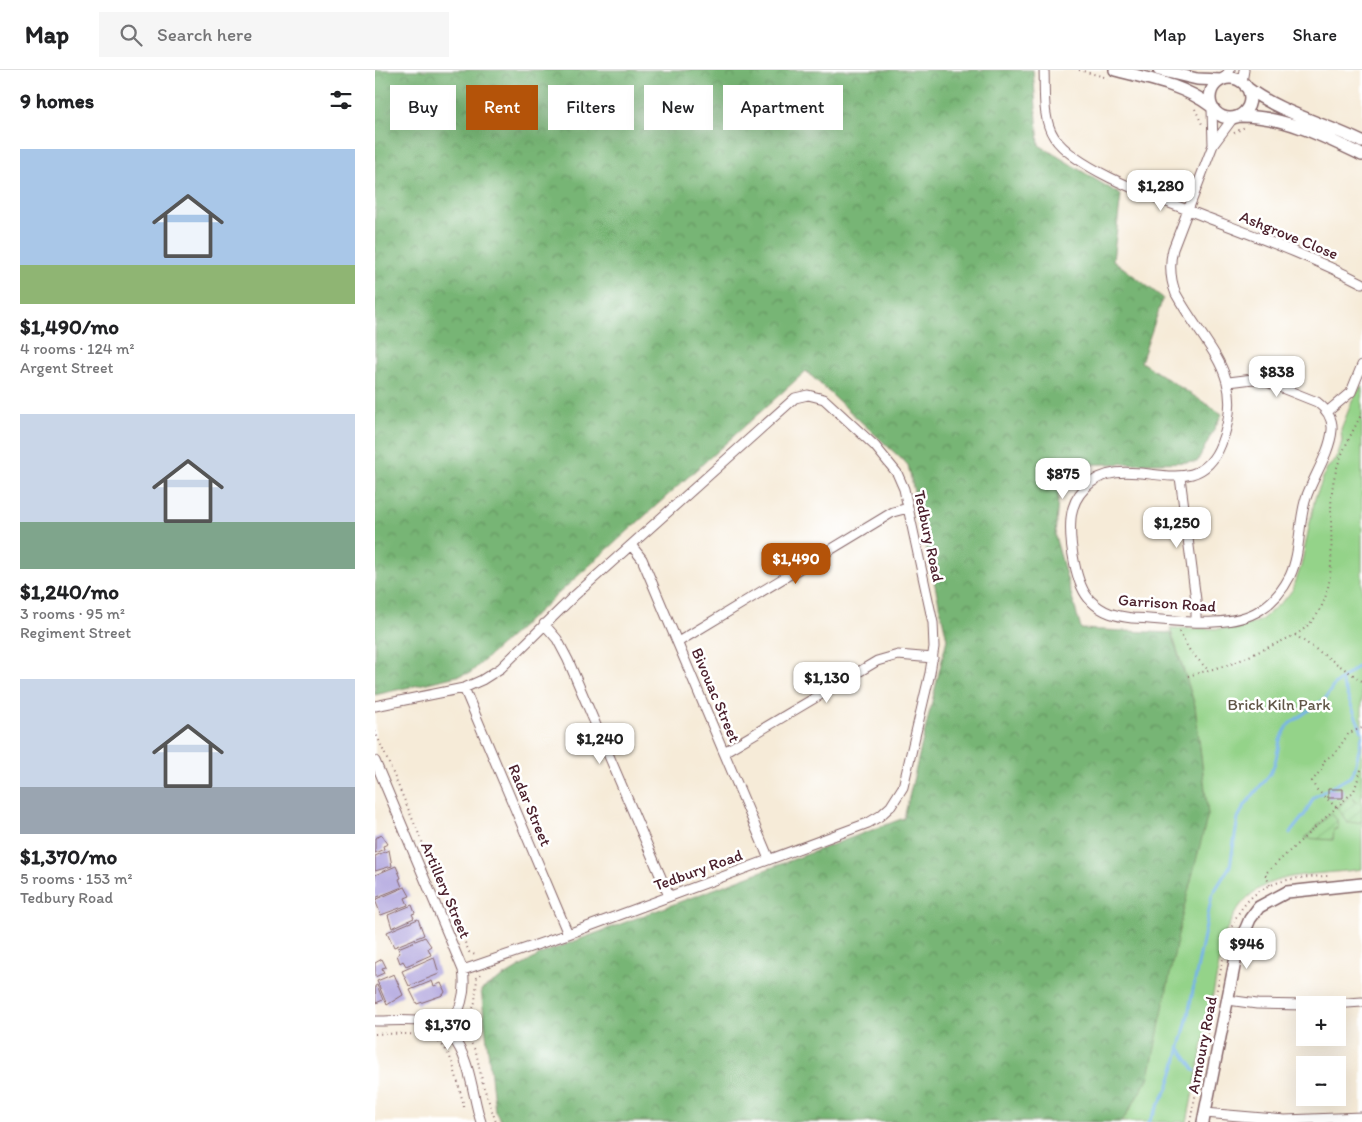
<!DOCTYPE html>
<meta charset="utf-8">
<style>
body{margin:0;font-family:Itim,sans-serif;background:#f6f6f6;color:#202124;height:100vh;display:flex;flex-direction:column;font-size:19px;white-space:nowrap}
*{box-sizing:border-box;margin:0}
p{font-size:16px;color:#757577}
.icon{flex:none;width:28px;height:28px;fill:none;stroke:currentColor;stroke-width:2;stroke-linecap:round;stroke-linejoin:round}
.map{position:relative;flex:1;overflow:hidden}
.panel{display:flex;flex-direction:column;background:#fff;width:375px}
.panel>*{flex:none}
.guide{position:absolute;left:15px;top:15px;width:475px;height:45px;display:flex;gap:10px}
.buttons{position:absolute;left:921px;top:926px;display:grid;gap:10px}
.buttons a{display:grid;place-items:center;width:50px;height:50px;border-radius:0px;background:#fff;box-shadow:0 5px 20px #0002;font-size:25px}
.price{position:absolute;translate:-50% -42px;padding:0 11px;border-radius:10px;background:#fff;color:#222;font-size:16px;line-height:32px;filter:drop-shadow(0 1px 2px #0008)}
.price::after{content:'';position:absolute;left:50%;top:30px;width:15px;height:11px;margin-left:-8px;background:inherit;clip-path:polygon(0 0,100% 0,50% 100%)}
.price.active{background:#b45309;color:#fff}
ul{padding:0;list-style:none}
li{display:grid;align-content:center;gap:10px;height:265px;padding:0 20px}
li span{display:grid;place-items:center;height:155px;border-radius:0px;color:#555}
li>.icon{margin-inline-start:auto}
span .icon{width:90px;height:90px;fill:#fffc;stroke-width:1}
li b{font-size:21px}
h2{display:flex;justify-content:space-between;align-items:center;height:60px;padding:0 20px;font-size:21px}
.pill{padding:0 18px;border-radius:0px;background:#fff;box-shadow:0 5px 20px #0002;font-size:18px;line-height:45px}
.pill.active{background:#b45309;color:#fff}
header{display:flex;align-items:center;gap:30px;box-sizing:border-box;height:70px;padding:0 25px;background:#fff;border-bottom:1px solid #e0e0e0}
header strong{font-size:24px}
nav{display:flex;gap:28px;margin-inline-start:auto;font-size:18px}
.search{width:350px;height:45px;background:#f6f6f6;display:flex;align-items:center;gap:12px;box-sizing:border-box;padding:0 18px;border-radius:0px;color:#757577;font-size:19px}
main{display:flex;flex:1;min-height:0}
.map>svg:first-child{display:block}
.forest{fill:url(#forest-crowns);stroke:#606a50}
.park{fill:#94d389;stroke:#6f795a}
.garden{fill:url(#garden-furrows);stroke:#6f795a}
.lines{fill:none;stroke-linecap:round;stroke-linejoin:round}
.stream{stroke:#77b4e9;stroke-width:3}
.building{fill:#aea3dd}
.minor-casing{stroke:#866668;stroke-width:11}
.tertiary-casing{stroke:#866668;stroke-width:14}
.path{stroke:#866668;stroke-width:2;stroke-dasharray:1 4;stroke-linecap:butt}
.minor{stroke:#fff;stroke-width:9}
.tertiary{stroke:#fff;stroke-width:11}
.labels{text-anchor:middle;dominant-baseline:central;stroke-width:5;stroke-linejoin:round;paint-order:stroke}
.street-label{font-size:16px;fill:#4a1f2b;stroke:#fff}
.park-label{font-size:16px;fill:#605547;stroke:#fff}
</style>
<header>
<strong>Map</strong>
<div class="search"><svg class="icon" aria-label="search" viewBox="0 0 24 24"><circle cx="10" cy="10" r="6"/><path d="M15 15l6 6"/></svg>Search here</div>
<nav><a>Map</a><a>Layers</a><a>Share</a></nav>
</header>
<main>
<section class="panel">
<h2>9 homes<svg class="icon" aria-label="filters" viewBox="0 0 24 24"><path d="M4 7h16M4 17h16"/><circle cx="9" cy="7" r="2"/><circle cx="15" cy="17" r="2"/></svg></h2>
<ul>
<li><span style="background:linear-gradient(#a9c7e8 75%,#8fb573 0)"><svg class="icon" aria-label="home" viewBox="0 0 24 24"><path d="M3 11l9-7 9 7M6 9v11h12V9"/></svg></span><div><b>$1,490/mo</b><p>4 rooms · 124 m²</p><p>Argent Street</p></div></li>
<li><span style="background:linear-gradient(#c9d6e8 70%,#7fa58c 0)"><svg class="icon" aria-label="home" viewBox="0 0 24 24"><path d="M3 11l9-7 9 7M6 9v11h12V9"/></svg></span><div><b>$1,240/mo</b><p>3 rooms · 95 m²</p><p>Regiment Street</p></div></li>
<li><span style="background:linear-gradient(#c9d6e8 70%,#9aa5b1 0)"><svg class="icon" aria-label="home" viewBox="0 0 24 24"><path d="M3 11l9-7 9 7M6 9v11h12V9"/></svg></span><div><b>$1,370/mo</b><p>5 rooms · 153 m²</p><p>Tedbury Road</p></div></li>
</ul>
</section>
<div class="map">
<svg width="987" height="1052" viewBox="0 0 987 1052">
<defs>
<pattern id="forest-crowns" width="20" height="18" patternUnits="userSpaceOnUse" patternTransform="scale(1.25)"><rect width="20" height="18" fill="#77b575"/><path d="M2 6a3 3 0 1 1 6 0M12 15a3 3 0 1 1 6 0" fill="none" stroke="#649360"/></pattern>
<pattern id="garden-furrows" width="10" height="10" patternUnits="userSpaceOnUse" patternTransform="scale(1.25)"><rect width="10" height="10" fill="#94d389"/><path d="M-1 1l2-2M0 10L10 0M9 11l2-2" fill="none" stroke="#81b576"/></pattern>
</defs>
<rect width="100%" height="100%" fill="#fff"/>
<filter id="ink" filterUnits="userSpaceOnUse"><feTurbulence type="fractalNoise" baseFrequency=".02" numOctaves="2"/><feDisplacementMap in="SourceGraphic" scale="10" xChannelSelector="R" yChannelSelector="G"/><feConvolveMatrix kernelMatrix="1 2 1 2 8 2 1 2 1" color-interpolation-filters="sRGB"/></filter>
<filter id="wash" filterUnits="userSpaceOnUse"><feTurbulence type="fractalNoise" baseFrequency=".0096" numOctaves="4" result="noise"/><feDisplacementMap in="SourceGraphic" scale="20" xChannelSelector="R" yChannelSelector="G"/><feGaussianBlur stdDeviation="1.12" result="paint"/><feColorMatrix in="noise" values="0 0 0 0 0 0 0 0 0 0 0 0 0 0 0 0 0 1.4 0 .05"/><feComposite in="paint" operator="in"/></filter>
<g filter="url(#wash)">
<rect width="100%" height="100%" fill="#f6ebd8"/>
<path class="forest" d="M0,0H658L664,75L746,125L738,190L788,228L766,292L847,344L822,392L686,395L680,466L706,559L796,563L820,635L833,744L774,1007L747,1052H127L120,1041L106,920L168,883L529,748L572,569L533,395L431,301L95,603L0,625Z"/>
<path class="park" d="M987,315V799C928,808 874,796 850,865L812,1052H747L774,1007L807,846L833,744L820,635L795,558L861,559L885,551L911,528L918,519L926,496L940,428L952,398L961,390L967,371L966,359L978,329Z"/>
<path class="garden" d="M976,725L980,729L979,731L987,734V752L972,753L963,737Z
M956,743L962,750L963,759H959L958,770L930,768Z"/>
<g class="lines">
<path class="stream" d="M966,610L987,662
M915,763L930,744L939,727L975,707L980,698L987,666
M804,977L820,1001
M774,1052L793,1018L800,996L812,950L837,825L855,796L863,748L870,735L895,704L900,693L905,670L914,654L950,629L959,615L987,593"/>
</g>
<g id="blocks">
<path class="building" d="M953,719H968V728H953Z
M7,765L13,774L8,776L9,779L0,783V768Z
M14,780L17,796L0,801V786Z
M21,796L26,808L24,809L27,817L0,828V805Z
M30,817L35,826L30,828L33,835L6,845L0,830Z
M37,835L40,843L37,844L39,848L17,858L13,845Z
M43,849L49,865L19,877L12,862Z
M50,867L56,876L53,878L56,885L31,896L28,891L25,893L22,885L25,883L23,878Z
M59,887L64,904L34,916L27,901Z
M7,889L11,897L7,898L9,903L0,907V893Z
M19,904L28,925L12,935L2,911Z
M57,911L59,916L66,913L70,922L68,925L42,934L35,920Z
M2,915L8,930L1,933L0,916Z"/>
</g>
</g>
<g filter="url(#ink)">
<use href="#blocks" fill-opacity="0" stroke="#866668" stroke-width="1"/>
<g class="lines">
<g class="minor-casing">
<path id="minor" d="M669,0C670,21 667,49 679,67C702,102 794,132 833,148C885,168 937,187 987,213
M848,9L855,0
M867,12L869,0
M837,39L838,75
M854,312L878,309L887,310L942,332C951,339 958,348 957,360C955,383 938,407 931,428C923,453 926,482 915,506C908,520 898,532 885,540C852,561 795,549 757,548C741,546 728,543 716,531C700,516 694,470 696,448C697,437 702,426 710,418C751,375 820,441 846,374C873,306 832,280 801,224C795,209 794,195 798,179L838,75L858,48
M952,342L976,322L987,295
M805,407L821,530V551
M256,475L267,489L394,789
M169,554L182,569L193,590L294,826
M303,572L518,442L533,438
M89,618L193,864
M0,636L89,618L107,610L126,598L198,527L420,328L433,325L449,329L500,376L522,403L529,419L558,553L559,577L555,603L528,717L516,736L505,746L493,753L193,864L88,900
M349,682L502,591L523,585L558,588
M0,691L88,900C92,924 85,941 72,961
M853,930L882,934L930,935
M943,935L987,932
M0,951C16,951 34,949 50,952C96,961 94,1017 106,1052
M830,1043L910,1050L987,1047"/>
</g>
<g class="tertiary-casing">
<path id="tertiary" d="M740,0C774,9 808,15 836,36
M784,0L822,9L846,10
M835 28a20 20 0 1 1 40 0a20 20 0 1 1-40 0Z
M871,17C905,43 949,53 987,72
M865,46C909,46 948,66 987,85
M828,1052L863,877L875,849L884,837L912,822L987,814"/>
</g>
<path class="path" d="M704,0L733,8
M820,39L827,54
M859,63L870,57
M804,562L815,581L834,601
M920,565C973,534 950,463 958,414C962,389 976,365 987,343
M813,606L859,593L920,565L987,611
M0,661L94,882L100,885
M961,737L941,719L937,711L946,700L950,690L961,682L974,663L987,658
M895,815L890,804L979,721L987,697
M106,904L102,908L100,932L90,962L101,982L108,1015L121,1052
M0,964C74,962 72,968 89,1037
M815,1052L852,869C870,814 904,807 956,806"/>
<use href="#minor" class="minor"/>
<use href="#tertiary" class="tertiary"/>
</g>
</g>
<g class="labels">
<g class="street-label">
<text transform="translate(914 165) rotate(22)">Ashgrove Close</text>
<text transform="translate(554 466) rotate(78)">Tedbury Road</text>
<text transform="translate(792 533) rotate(4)">Garrison Road</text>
<text transform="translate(341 625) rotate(67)">Bivouac Street</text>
<text transform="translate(155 735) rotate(67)">Radar Street</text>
<text transform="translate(323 800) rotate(-20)">Tedbury Road</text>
<text transform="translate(71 820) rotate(67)">Artillery Street</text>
<text transform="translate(827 975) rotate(-79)">Armoury Road</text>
</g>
<g class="park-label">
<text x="904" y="634">Brick Kiln Park</text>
</g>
</g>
</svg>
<div class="buttons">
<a>+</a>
<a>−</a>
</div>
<b class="price" style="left:786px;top:142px">$1,280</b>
<b class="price" style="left:902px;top:328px">$838</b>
<b class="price" style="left:688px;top:430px">$875</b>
<b class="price" style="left:802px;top:479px">$1,250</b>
<b class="price active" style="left:421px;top:515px">$1,490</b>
<b class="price" style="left:452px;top:634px">$1,130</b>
<b class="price" style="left:225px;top:695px">$1,240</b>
<b class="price" style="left:872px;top:900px">$946</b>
<b class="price" style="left:73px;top:981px">$1,370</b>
<div class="guide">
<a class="pill">Buy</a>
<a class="pill active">Rent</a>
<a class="pill">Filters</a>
<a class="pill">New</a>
<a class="pill">Apartment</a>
</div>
</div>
</main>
